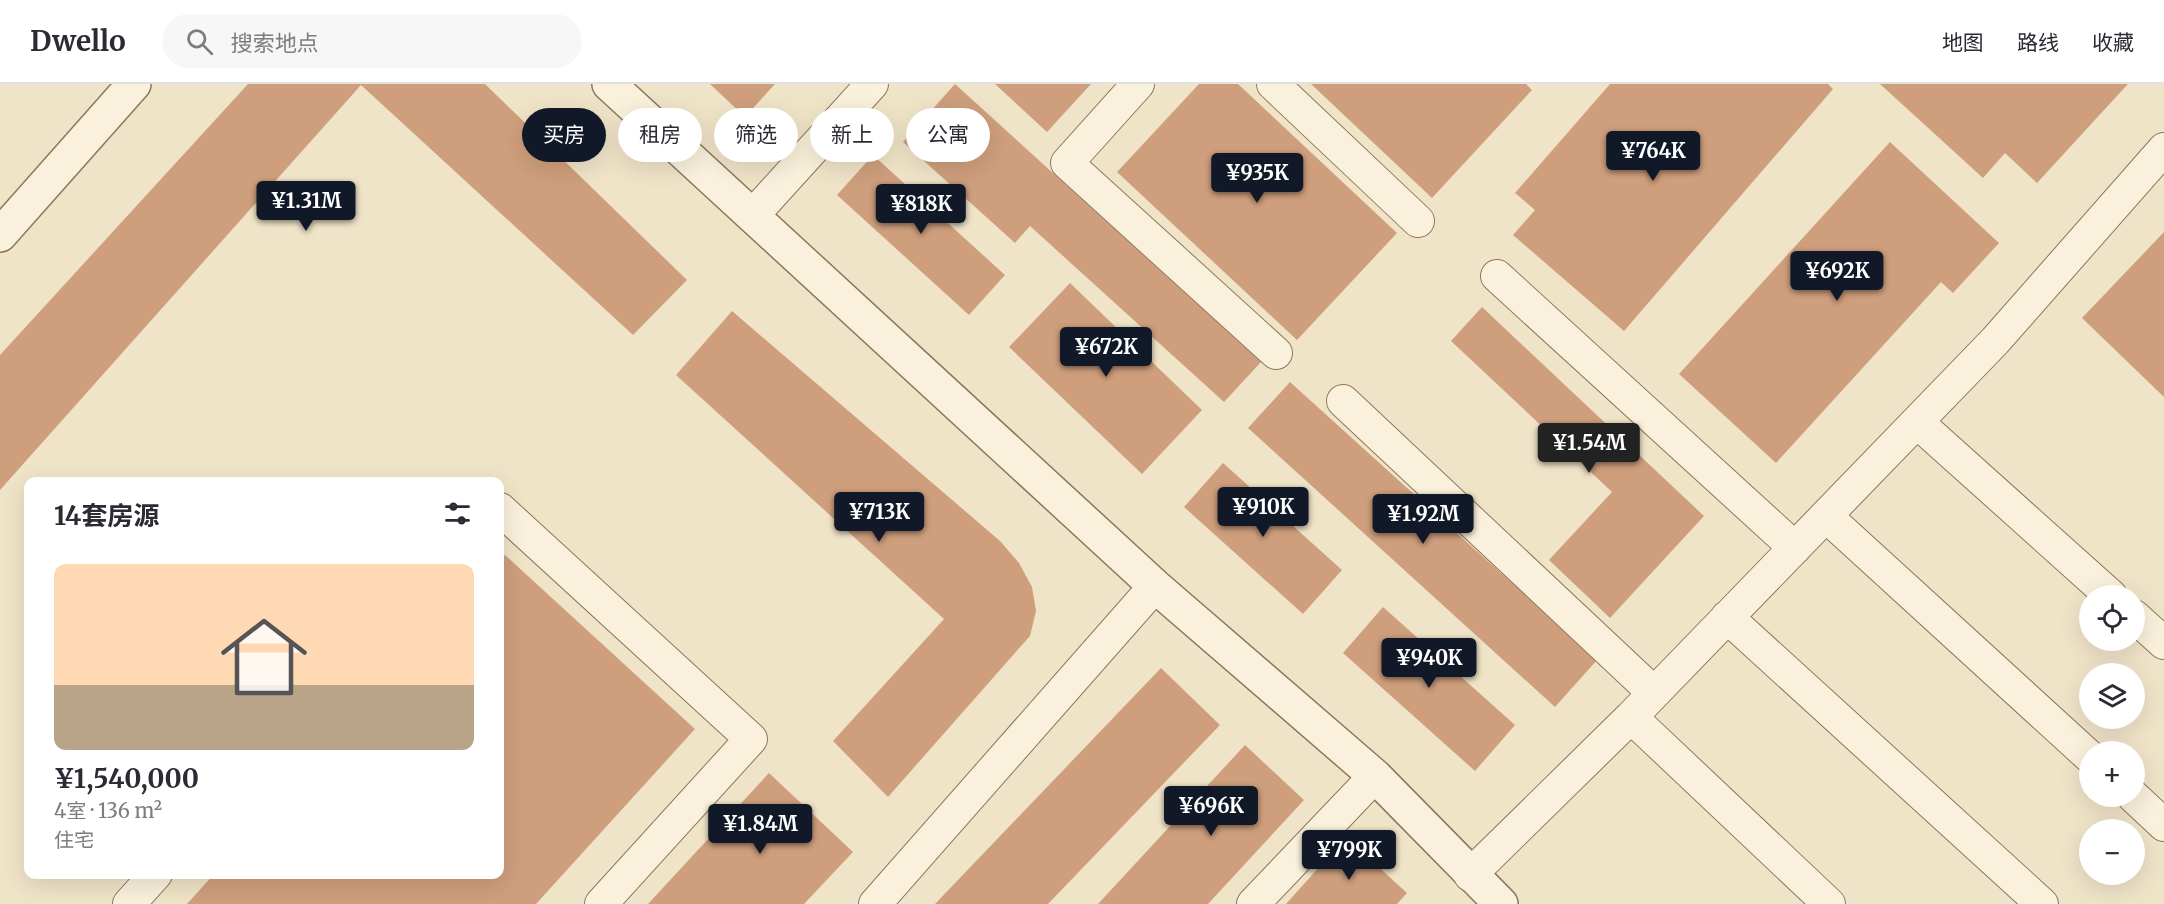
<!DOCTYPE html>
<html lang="zh">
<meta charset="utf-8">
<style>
body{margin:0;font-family:Merriweather,"Noto Sans SC",serif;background:#f7f7f7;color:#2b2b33;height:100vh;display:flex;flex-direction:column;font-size:22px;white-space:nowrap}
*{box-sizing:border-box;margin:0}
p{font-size:20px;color:#7c7c81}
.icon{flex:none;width:33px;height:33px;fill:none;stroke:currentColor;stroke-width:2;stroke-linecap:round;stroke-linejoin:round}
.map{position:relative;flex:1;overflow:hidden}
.drawer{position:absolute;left:24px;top:393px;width:480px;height:402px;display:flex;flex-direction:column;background:#fff;border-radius:12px;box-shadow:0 6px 24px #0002}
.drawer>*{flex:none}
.guide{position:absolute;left:522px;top:24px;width:570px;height:54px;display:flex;gap:12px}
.controls{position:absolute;left:2079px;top:501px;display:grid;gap:12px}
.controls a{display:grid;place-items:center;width:66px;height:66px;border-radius:50%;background:#fff;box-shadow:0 6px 24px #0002;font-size:30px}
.price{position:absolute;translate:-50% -51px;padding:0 14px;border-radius:6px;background:#111827;color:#fff;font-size:20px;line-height:39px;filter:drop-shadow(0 2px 3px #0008)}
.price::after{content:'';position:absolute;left:50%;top:36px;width:18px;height:14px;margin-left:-9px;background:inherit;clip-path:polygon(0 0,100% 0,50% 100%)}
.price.active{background:#222;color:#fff}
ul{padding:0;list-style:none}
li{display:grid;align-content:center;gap:12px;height:318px;padding:0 30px}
li span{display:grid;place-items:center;height:186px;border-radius:12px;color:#555}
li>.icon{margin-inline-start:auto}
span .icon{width:108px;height:108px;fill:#fffc;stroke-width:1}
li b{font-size:26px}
h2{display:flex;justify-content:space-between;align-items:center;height:72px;padding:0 30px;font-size:26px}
.pill{padding:0 21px;border-radius:27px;background:#fff;box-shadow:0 6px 24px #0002;font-size:21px;line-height:54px}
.pill.active{background:#111827;color:#fff}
header{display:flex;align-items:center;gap:36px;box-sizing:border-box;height:84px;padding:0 30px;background:#fff;border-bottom:2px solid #e1e1e2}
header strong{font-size:28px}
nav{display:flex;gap:33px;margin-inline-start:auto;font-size:21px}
.search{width:420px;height:54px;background:#f7f7f7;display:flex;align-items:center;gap:15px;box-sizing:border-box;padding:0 21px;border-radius:33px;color:#7c7c81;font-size:22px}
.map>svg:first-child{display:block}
.building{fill:#cf9f7d}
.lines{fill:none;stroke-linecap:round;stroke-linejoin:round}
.minor-casing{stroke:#8d765c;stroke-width:34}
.tertiary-casing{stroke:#8d765c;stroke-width:36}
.minor{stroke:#faf1dc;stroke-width:32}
.tertiary{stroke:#faf1dc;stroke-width:33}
</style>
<header>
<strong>Dwello</strong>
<div class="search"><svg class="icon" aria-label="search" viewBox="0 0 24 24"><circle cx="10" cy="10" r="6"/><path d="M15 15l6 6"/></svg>搜索地点</div>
<nav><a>地图</a><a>路线</a><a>收藏</a></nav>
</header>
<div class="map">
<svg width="2164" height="820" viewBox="0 0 2164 820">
<rect width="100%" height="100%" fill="#f0e4c8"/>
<path class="building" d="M248,0H485L687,196L633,251L361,1L0,406V271Z
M710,0H775L745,33Z
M955,0L1261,278L1224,318L1030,142L1015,159L903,58Z
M995,0H1091L1047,48Z
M1199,0H1238L1397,149L1297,256L1117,88Z
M1311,0H1526L1532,6L1432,114Z
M1610,0H1828L1833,5L1624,247L1513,151L1535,126L1515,109Z
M1880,0H2128L2037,99L2005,69L1983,94Z
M1890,58L1999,159L1953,209L1941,198L1776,379L1679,290Z
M873,71L1005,191L969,231L837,111Z
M2164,148V313L2082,234Z
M1070,199L1202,326L1142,390L1009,263Z
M1482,223L1704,432L1610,534L1549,476L1612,408L1451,257Z
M732,227L1000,457L1019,479L1032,503L1036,527L1030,552L888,713L833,657L944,535L676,291Z
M1290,298L1597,576L1555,623L1248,344Z
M1223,379L1342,486L1303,530L1184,423Z
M505,471L695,645L536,820H187L214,790H500V476Z
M1383,523L1515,641L1475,687L1343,569Z
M1161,584L1220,641L1048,820H935Z
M1245,661L1304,716L1208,820H1098Z
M769,689L853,768L804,820H648Z
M1346,753L1407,809L1397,820H1286Z"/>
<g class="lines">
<g class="minor-casing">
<path id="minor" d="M1138,0L1067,79L1276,269
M1273,0L1418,137
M753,131L872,0
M1497,192L1795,464
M1343,317L1654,609
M1917,338L2111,512
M500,425L751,655L601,820
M1826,432L2090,673
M2134,532L2164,559
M1727,533L2042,820
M1631,633L1829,820
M2133,712L2164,741
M1470,791L1631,633L1995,257L2164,65
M129,820L156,790
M875,820L1155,502
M1253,820L1375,692"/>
</g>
<g class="tertiary-casing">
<path id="tertiary" d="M609,0L1155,502L1375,692L1501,820
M0,151L134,0"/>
</g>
<use href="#minor" class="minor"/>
<use href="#tertiary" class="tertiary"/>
</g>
</svg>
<div class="controls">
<a><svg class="icon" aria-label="locate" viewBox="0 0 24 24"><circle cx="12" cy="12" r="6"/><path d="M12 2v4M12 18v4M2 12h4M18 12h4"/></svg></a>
<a><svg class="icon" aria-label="layers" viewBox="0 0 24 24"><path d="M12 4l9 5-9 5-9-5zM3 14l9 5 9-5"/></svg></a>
<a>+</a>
<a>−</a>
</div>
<b class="price" style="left:1653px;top:98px">¥764K</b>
<b class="price" style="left:1257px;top:120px">¥935K</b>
<b class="price" style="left:306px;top:148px">¥1.31M</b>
<b class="price" style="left:921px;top:151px">¥818K</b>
<b class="price" style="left:1837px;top:218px">¥692K</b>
<b class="price" style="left:1106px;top:294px">¥672K</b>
<b class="price active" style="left:1589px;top:390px">¥1.54M</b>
<b class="price" style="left:1263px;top:454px">¥910K</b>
<b class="price" style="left:879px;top:459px">¥713K</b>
<b class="price" style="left:1423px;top:461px">¥1.92M</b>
<b class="price" style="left:1429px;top:605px">¥940K</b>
<b class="price" style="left:1211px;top:753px">¥696K</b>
<b class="price" style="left:760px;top:771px">¥1.84M</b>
<b class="price" style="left:1349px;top:797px">¥799K</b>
<div class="guide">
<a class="pill active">买房</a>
<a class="pill">租房</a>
<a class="pill">筛选</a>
<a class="pill">新上</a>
<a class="pill">公寓</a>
</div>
<section class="drawer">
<h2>14套房源<svg class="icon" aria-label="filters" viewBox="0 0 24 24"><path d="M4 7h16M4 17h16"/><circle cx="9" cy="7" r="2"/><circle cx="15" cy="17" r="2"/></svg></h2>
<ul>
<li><span style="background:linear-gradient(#ffd9b3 65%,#b9a48a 0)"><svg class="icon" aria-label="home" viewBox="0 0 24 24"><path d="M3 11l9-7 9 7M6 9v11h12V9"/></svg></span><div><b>¥1,540,000</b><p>4室 · 136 m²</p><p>住宅</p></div></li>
</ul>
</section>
</div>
